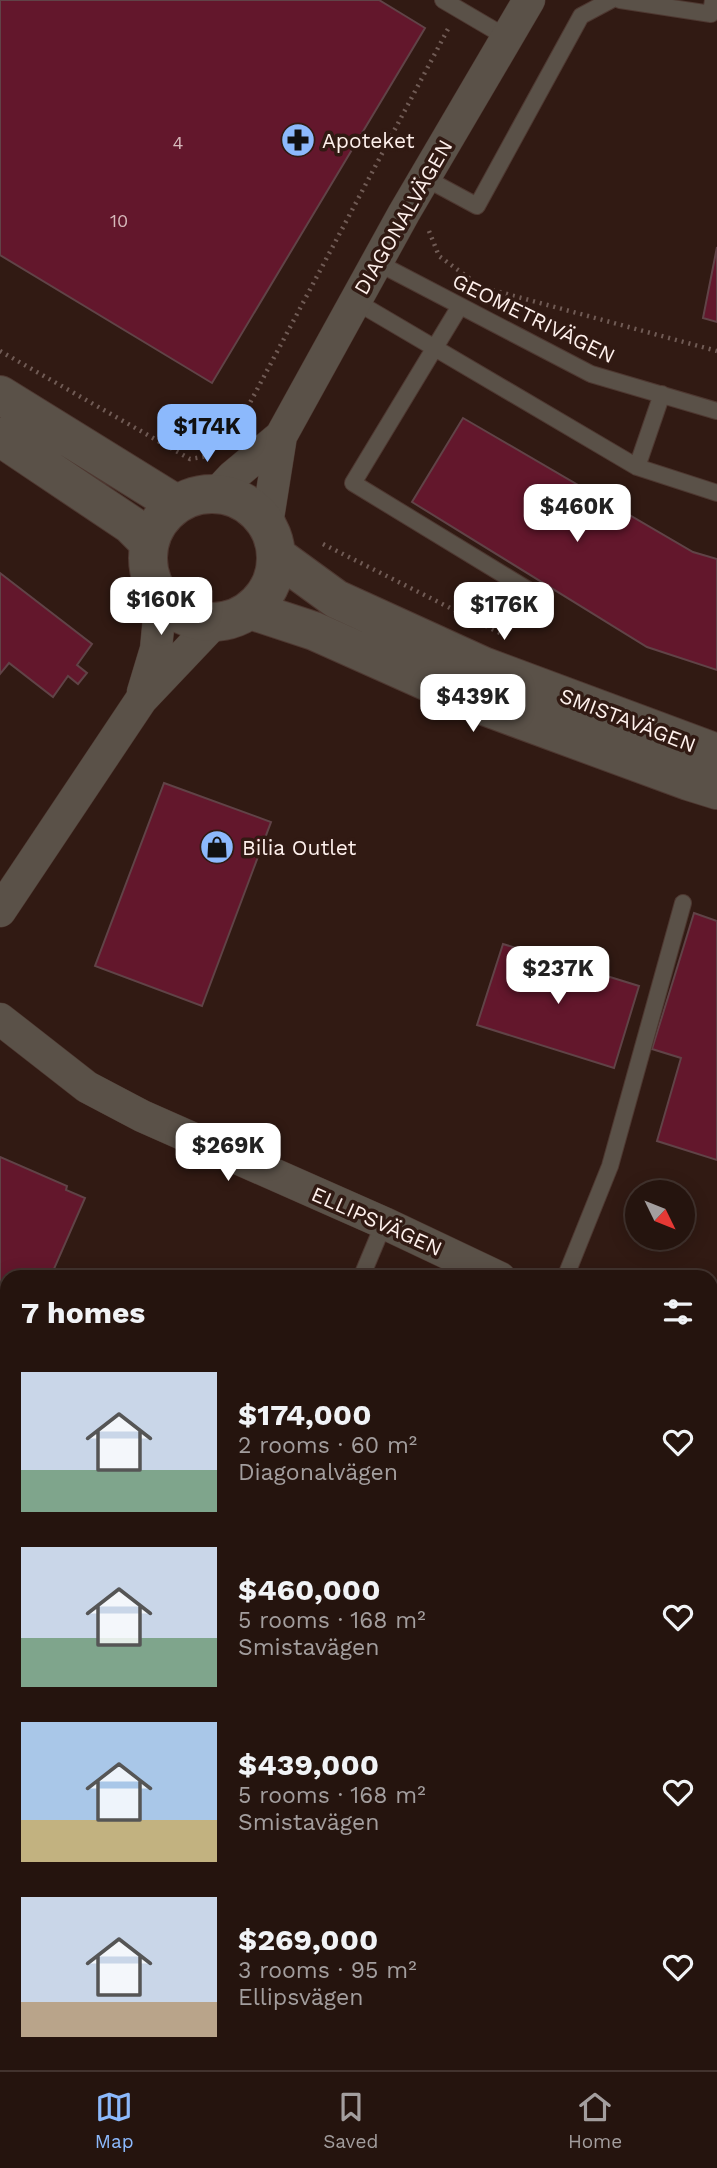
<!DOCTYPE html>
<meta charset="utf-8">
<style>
body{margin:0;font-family:"Work Sans",sans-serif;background:#2d1d17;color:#f1f3f6;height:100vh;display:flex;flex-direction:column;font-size:26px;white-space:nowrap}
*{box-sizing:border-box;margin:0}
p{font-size:23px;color:#a39e9e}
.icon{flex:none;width:38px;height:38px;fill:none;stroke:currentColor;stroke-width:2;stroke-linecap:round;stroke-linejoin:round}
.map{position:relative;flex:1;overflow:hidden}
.drawer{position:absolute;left:0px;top:1270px;width:718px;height:800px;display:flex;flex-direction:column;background:#25140e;border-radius:21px 21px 0 0;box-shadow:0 4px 18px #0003,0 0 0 2px #42332e}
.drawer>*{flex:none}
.needle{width:46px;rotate:133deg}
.tools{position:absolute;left:625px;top:1180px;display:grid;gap:14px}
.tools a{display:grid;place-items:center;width:70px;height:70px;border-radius:50%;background:#25140e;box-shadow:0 4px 18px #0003,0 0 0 2px #42332e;font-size:35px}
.price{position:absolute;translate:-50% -60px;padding:0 16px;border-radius:14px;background:#fff;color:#222;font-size:23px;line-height:46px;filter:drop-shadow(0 2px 4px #0008)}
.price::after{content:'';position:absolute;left:50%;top:42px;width:21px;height:16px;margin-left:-10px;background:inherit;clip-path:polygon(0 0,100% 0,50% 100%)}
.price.current{background:#8cb9fc;color:#111}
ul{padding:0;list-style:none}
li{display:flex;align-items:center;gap:21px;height:175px;padding:0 21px}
li span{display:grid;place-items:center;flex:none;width:196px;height:140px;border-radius:0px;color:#555}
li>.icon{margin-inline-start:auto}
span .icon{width:84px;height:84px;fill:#fffc;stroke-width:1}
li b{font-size:30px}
h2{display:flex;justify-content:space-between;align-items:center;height:84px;padding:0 21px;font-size:30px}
.tab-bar{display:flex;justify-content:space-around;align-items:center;height:98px;border-top:2px solid #42332e;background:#25140e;font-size:19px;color:#a39e9e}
.tab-bar a{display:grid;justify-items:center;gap:4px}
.tab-bar .current{color:#8cb9fc}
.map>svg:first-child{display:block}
.green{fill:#453706}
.building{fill:#63172c;stroke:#604347;stroke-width:2}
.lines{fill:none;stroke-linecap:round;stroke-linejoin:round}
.service-casing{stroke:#4e3831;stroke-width:18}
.minor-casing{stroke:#4e3831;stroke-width:33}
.tertiary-casing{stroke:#4e3831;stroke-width:40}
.path{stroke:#705b55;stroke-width:4.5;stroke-dasharray:2 5;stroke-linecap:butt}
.service{stroke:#5a5148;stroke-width:16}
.minor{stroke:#5a5148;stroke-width:32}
.tertiary{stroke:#5a5148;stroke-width:38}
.labels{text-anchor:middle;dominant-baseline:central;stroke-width:7;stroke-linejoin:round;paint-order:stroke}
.number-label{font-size:18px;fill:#d7babc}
.poi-label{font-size:21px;fill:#fef0ec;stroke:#311a13;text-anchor:start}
.street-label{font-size:21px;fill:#fef0ec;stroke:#311a13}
</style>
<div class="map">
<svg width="717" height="2070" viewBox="0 0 717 2070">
<rect width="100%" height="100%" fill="#311a13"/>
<path class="green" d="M0,1437L7,1440V2063H710L711,1507L717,1508V2070H0Z"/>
<path class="building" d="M0,0H379L425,28L212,383L0,255Z
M717,247V322L703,318Z
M463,418L693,552L717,559V670L647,647L412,502Z
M0,573L92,644L77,665L87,673L78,684L68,676L53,697L9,663L0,674Z
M164,783L271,822L202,1006L95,966Z
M694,913L717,921V1160L657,1141L681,1058L652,1049Z
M503,944L639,986L614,1068L477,1025Z
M0,1157L67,1186L66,1190L85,1198L50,1278H7V1372L0,1387Z
M0,1459L7,1463V1616L0,1630Z"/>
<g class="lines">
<g class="service-casing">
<path id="service" d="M443,0L506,37
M620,0L711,14L713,0
M425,178L477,206L581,16L611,0
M378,263L591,374L717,411
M355,301L637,467L717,493
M460,306L353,483L535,594
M637,467L662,394
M361,1278L384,1223
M565,1278L610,1166L683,903"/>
</g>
<g class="minor-casing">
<path id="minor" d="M217,493L232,477L281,436
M267,524L281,436L404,213L529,0
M143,692L156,649L161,597
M0,911L141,700L214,623
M0,1019L87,1087L142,1116L384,1223L500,1278
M710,1374L717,1377"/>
</g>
<g class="tertiary-casing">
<path id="tertiary" d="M0,395L176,504
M0,437L131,525L149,543
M148 558a64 64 0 1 1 128 0a64 64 0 1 1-128 0Z
M277,556L336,599L483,666L717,753
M250,610L314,631L473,702L688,781L717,790"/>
</g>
<path class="path" d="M429,231L439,256L481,287L717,351
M0,351L190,459L208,456
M234,433L448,29
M323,544L500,633
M0,1867L7,1872
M271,2063L281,2070"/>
<use href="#service" class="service"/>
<use href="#minor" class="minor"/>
<use href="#tertiary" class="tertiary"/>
</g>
<defs>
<g id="pharmacy-disc" transform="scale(1.75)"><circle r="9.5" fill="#8cb9fc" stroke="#311a13"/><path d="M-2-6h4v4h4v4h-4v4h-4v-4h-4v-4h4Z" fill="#111"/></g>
<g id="shop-disc" transform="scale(1.75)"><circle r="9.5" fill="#8cb9fc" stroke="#311a13"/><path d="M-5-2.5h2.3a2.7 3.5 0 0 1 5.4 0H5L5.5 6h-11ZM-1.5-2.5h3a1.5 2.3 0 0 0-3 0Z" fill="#111"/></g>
</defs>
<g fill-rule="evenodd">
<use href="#pharmacy-disc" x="298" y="140"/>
<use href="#shop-disc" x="217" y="847"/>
</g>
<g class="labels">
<g class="number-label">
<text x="178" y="142">4</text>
<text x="119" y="220">10</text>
</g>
<g class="poi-label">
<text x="322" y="140">Apoteket</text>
<text x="242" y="847">Bilia Outlet</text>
</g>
<g class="street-label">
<text transform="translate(403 217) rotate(-60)">DIAGONALVÄGEN</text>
<text transform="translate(534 318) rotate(26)">GEOMETRIVÄGEN</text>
<text transform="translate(628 720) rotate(21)">SMISTAVÄGEN</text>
<text transform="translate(377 1221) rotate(24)">ELLIPSVÄGEN</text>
</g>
</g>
</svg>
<div class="tools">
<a><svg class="needle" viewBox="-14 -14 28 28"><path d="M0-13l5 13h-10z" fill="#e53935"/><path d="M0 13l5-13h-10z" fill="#a39e9e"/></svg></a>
</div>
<b class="price current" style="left:207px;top:464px">$174K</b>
<b class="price" style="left:577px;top:544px">$460K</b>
<b class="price" style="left:161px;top:637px">$160K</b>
<b class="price" style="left:504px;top:642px">$176K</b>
<b class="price" style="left:473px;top:734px">$439K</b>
<b class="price" style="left:558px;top:1006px">$237K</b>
<b class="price" style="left:228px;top:1183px">$269K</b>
<section class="drawer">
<h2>7 homes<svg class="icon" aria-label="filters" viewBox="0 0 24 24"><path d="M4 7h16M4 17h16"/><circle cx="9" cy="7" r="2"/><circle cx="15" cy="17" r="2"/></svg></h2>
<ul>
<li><span style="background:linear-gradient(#c9d6e8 70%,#7fa58c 0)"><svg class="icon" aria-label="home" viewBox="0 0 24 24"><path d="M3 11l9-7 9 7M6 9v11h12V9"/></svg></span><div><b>$174,000</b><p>2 rooms · 60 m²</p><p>Diagonalvägen</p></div><svg class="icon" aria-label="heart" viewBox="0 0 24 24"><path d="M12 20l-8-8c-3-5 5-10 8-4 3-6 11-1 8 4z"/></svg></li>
<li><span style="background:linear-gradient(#c9d6e8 65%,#7fa58c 0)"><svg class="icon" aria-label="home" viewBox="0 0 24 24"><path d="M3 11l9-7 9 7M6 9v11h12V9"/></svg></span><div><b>$460,000</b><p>5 rooms · 168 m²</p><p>Smistavägen</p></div><svg class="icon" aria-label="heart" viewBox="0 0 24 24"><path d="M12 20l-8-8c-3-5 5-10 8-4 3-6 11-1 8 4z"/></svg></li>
<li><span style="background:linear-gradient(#a9c7e8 70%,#c2b280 0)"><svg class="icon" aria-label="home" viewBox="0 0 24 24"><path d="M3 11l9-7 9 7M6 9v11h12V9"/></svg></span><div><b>$439,000</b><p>5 rooms · 168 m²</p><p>Smistavägen</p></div><svg class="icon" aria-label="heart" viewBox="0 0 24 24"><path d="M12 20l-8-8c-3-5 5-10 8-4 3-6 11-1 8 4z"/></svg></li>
<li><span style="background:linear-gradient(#c9d6e8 75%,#b9a48a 0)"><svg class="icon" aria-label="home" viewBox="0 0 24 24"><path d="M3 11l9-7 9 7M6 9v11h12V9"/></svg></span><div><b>$269,000</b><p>3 rooms · 95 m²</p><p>Ellipsvägen</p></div><svg class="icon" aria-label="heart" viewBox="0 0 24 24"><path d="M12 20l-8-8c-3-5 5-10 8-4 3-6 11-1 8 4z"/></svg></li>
</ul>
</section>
</div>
<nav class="tab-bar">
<a class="current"><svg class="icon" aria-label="map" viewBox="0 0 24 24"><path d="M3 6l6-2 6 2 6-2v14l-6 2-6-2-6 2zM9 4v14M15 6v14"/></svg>Map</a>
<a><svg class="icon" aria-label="saved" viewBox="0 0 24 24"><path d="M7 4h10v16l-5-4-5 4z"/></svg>Saved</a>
<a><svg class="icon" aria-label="home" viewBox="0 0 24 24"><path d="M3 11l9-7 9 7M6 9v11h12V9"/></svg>Home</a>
</nav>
